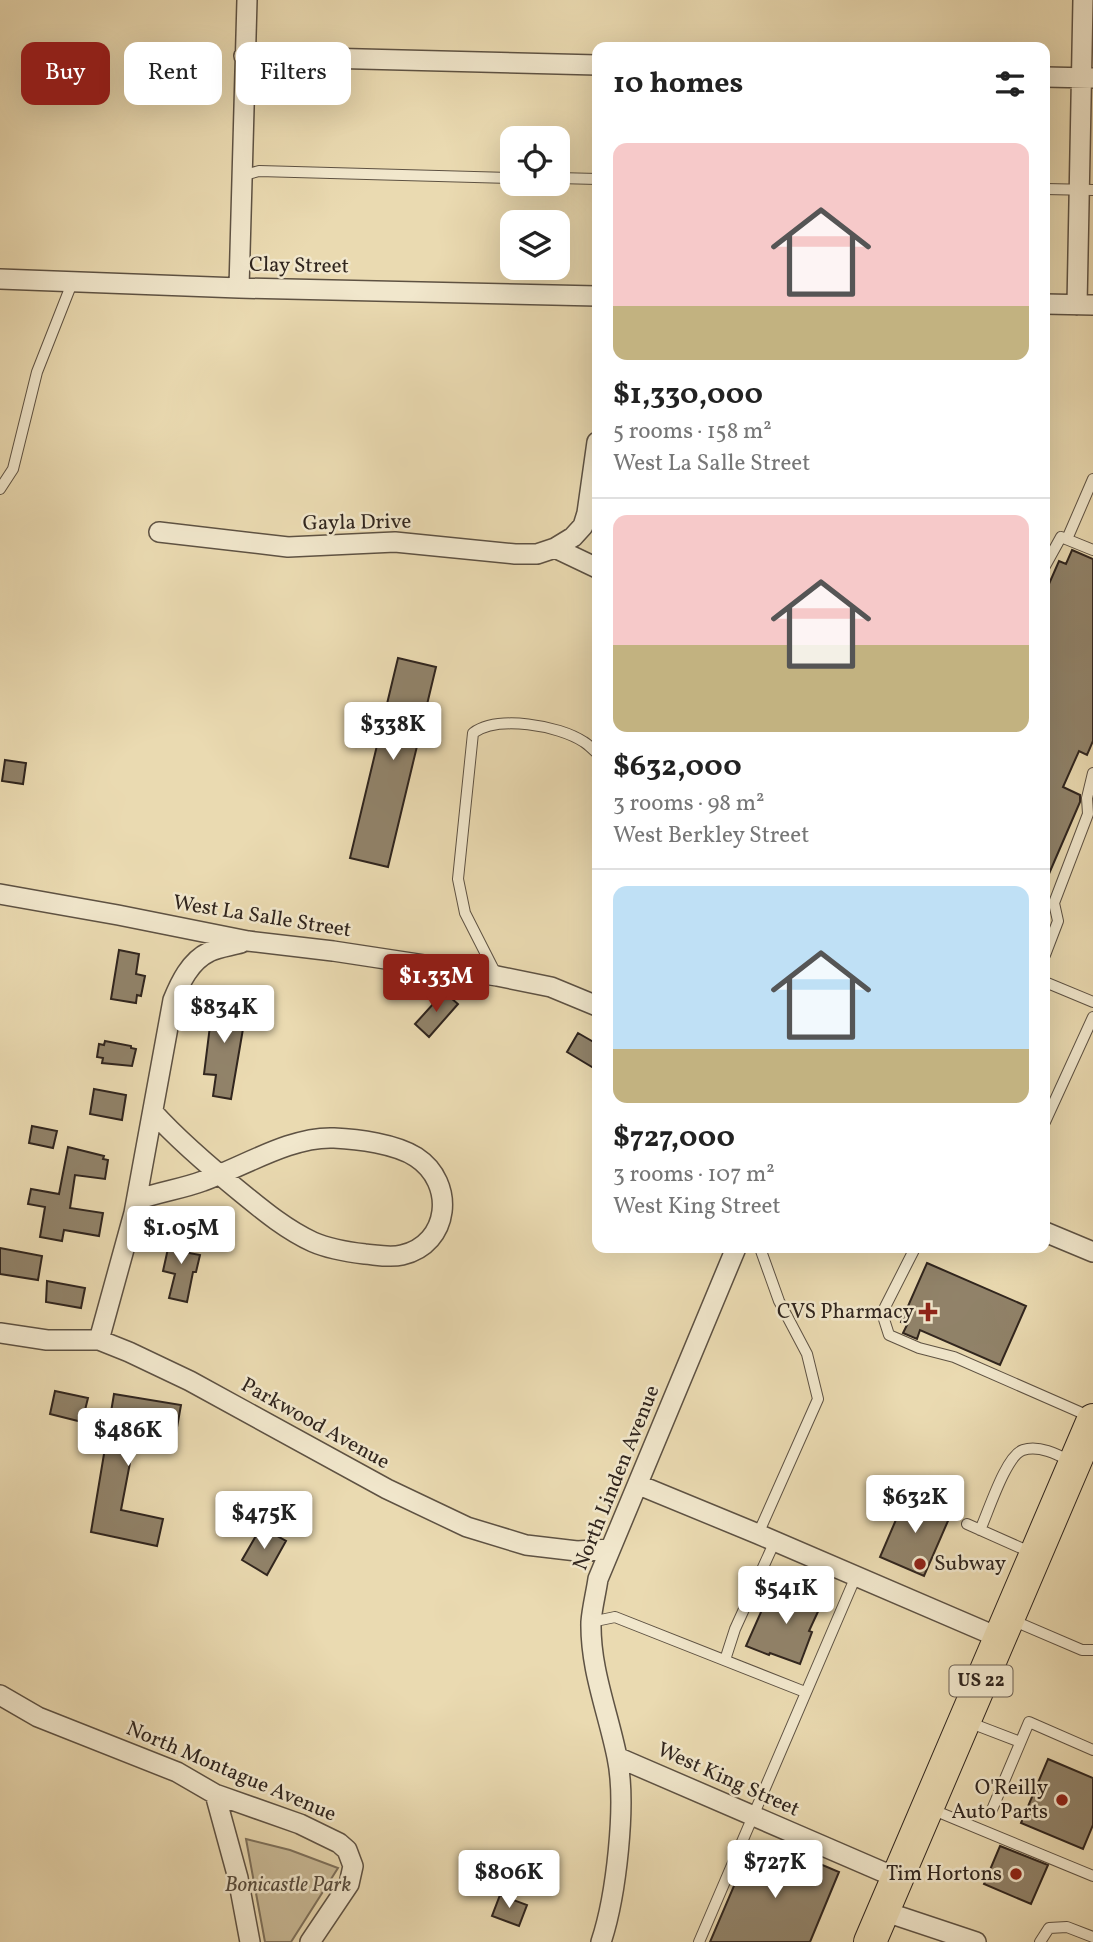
<!DOCTYPE html>
<meta charset="utf-8">
<style>
body{margin:0;font-family:Vollkorn,serif;background:#f2f2f2;color:#222;height:100vh;display:flex;flex-direction:column;font-size:26px;white-space:nowrap}
*{box-sizing:border-box;margin:0}
p{font-size:23px;color:#767676}
.icon{flex:none;width:38px;height:38px;fill:none;stroke:currentColor;stroke-width:2;stroke-linecap:round;stroke-linejoin:round}
.map{position:relative;flex:1;overflow:hidden}
.details{position:absolute;left:592px;top:42px;width:458px;height:1211px;display:flex;flex-direction:column;background:#fff;border-radius:14px;box-shadow:0 7px 28px #0002}
.details>*{flex:none}
.banner{position:absolute;left:21px;top:42px;width:466px;height:63px;display:flex;gap:14px}
.tools{position:absolute;left:500px;top:126px;display:grid;gap:14px}
.tools a{display:grid;place-items:center;width:70px;height:70px;border-radius:14px;background:#fff;box-shadow:0 7px 28px #0002;font-size:35px}
.price{position:absolute;translate:-50% -60px;padding:0 16px;border-radius:7px;background:#fff;color:#222;font-size:23px;line-height:46px;filter:drop-shadow(0 2px 4px #0008)}
.price::after{content:'';position:absolute;left:50%;top:42px;width:21px;height:16px;margin-left:-10px;background:inherit;clip-path:polygon(0 0,100% 0,50% 100%)}
.price.current{background:#8f2418;color:#fff}
ul{padding:0;list-style:none}
li{display:grid;align-content:center;gap:14px;height:371px;padding:0 21px}
li+li{border-top:2px solid #e0e0e0}
li span{display:grid;place-items:center;height:217px;border-radius:14px;color:#555}
li>.icon{margin-inline-start:auto}
span .icon{width:126px;height:126px;fill:#fffc;stroke-width:1}
li b{font-size:30px}
h2{display:flex;justify-content:space-between;align-items:center;height:84px;padding:0 21px;font-size:30px}
.pill{padding:0 24px;border-radius:14px;background:#fff;box-shadow:0 7px 28px #0002;font-size:24px;line-height:63px}
.pill.current{background:#8f2418;color:#fff}
.map>svg:first-child{display:block}
.green{fill:#cabb98;stroke:#7d705b;stroke-width:2}
.building{fill:#91836a;stroke:#30251e;stroke-width:2}
.lines{fill:none;stroke-linecap:round;stroke-linejoin:round}
.service-casing{stroke:#5e5243;stroke-width:12}
.minor-casing{stroke:#5e5243;stroke-width:22}
.primary-casing{stroke:#30251e;stroke-width:34}
.service{stroke:#f1e7cc;stroke-width:10}
.minor{stroke:#f1e7cc;stroke-width:19}
.primary{stroke:#eadab1;stroke-width:32}
.poi-dot{fill:#8f2418;stroke:#f1e7cc;stroke-width:2.5}
.labels{text-anchor:middle;dominant-baseline:central;stroke-width:5;stroke-linejoin:round;paint-order:stroke}
.shield{fill:#f1e7cc;stroke:#6a5f52;stroke-width:2}
.shield-label{font-size:19px;font-weight:bold;fill:#30251e}
.street-label{font-size:21px;fill:#30251e;stroke:#f1e7cc}
.poi-label{font-size:21px;fill:#30251e;stroke:#f1e7cc;text-anchor:end}
.park-label{font-size:21px;font-style:italic;fill:#564a3c;stroke:#f1e7cc}
</style>
<div class="map">
<svg width="1093" height="1942" viewBox="0 0 1093 1942">
<rect width="100%" height="100%" fill="#eadab1"/>
<filter id="stains"><feTurbulence type="fractalNoise" baseFrequency=".00286" numOctaves="4"/><feColorMatrix values="0 0 0 0 .2 0 0 0 0 .09 0 0 0 0 .02 0 0 0 .5 -.17"/></filter>
<radialGradient id="worn" r=".72"><stop offset=".6" stop-color="#630" stop-opacity="0"/><stop offset="1" stop-color="#630" stop-opacity=".3"/></radialGradient>
<path class="green" d="M246,1839L290,1850L338,1868L291,1942H265Z"/>
<path class="building" d="M1072,550L1093,559V741L1087,755L1079,751L1063,787L1080,795V802L1045,883V593L1059,561L1066,564Z
M398,658L436,667L388,867L350,858Z
M5,760L26,763L23,784L2,781Z
M119,950L139,954L136,974L145,976L141,996L137,995L136,1003L111,999Z
M444,992L458,1004L429,1037L415,1024Z
M218,995L241,998L238,1022L244,1023L231,1099L213,1096L216,1075L204,1074L211,1018H214Z
M578,1033L597,1044V1070L567,1052Z
M105,1041L131,1046V1048L136,1049L132,1066L102,1063L103,1058L97,1057L99,1044L104,1045Z
M94,1089L126,1095L122,1120L90,1114Z
M32,1126L57,1131L53,1148L29,1143Z
M68,1147L104,1156L103,1159L108,1160L105,1179L75,1175L70,1208L103,1213L99,1236L64,1230L62,1241L40,1237L45,1207L28,1204L31,1189L59,1194Z
M171,1235L193,1239L189,1253L200,1255L196,1272H193L187,1302L169,1298L175,1274L163,1271Z
M0,1248L42,1256L38,1280L0,1274Z
M927,1263L1026,1306L1000,1365L920,1330L917,1339L903,1333L907,1325L901,1322Z
M47,1281L85,1288L81,1308L46,1302Z
M55,1391L88,1398L82,1422L50,1414Z
M114,1394L181,1405L176,1433L137,1426L121,1510L163,1519L157,1546L91,1532Z
M907,1494L951,1514L924,1576L880,1557Z
M261,1527L286,1541L267,1575L242,1560Z
M786,1586L822,1603L809,1631L812,1632L800,1664L770,1653L769,1655L746,1646L765,1603L775,1608Z
M1048,1759L1093,1778V1825L1083,1849L1021,1823Z
M751,1846L795,1864L799,1855L839,1872L810,1942H710Z
M1000,1846L1048,1865L1031,1904L984,1884Z
M500,1895L527,1905L519,1926L492,1916Z"/>
<g class="lines">
<g class="service-casing">
<path id="service" d="M241,176L259,171L513,178
M558,178L597,179
M1045,189L1093,190
M0,489L13,469L37,372L72,283
M1067,539L1093,479
M1045,566L1061,537L1093,550
M1045,955L1058,921L1054,903L1088,814L1087,798L1093,773
M497,976L465,913L458,879L473,733C498,715 558,725 584,742C589,745 593,750 597,753
M1045,982L1093,1002
M1045,1122L1093,1017
M915,1248L882,1313L889,1335L919,1348L954,1357L1091,1417
M967,1524L1030,1552
M980,1530C988,1513 1006,1455 1023,1450C1039,1445 1057,1454 1070,1461
M758,1534L818,1399L807,1354L779,1301L760,1248
M1012,1620L1082,1650H1093
M591,1622L615,1617L805,1692
M725,1660L735,1629L775,1541
M968,1722L1020,1742
M931,1809L1093,1876
M991,1812L1029,1722L1093,1750
M699,1942L856,1576
M1040,1942L1049,1928L1067,1927L1093,1937"/>
</g>
<g class="minor-casing">
<path id="minor" d="M244,56L597,65
M1045,77L1092,78
M0,279L239,288L597,296
M239,288L247,0
M1045,304L1093,305
M1077,305L1083,0
M159,532L288,547L395,542L515,554H537L555,548L573,537L583,526L587,513L597,442
M555,548L597,568
M0,894L118,915L248,941L333,951L497,976L551,987L597,1006
M137,1200C158,1192 182,1189 203,1181C243,1167 291,1136 334,1138C358,1139 396,1144 416,1157C456,1183 450,1244 402,1255C390,1258 377,1255 365,1254C348,1252 329,1249 313,1242C287,1230 265,1212 243,1194C211,1168 180,1142 153,1112
M1045,1232L1093,1252
M0,1333L47,1340H99L129,1352L190,1381L387,1489L467,1527L526,1545L577,1551L610,1549
M99,1340L134,1213L173,1000C180,983 190,961 209,952C218,947 231,946 241,943
M639,1485L758,1534L1000,1638
M0,1695L38,1717L177,1772L215,1794L300,1824L339,1843L347,1850L353,1866L349,1884L310,1942
M617,1757L897,1878
M215,1794L238,1878L250,1942
M883,1911L976,1942
M601,1942C616,1897 627,1804 617,1757C608,1712 590,1669 591,1622C592,1608 596,1593 598,1579L736,1248"/>
</g>
<g class="primary-casing">
<path id="primary" d="M870,1942L1093,1420"/>
</g>
<use href="#service" class="service"/>
<use href="#minor" class="minor"/>
<use href="#primary" class="primary"/>
</g>
<g class="poi-dot">
<path d="M924.5 1301.5h7v7h7v7h-7v7h-7v-7h-7v-7h7z"/>
<circle cx="920" cy="1564" r="7"/>
<circle cx="1062" cy="1800" r="7"/>
<circle cx="1016" cy="1874" r="7"/>
</g>
<g class="labels">
<rect class="shield" x="949.5" y="1665.5" width="63" height="31" rx="5"/>
<g class="shield-label">
<text x="981" y="1681">US 22</text>
</g>
<g class="street-label">
<text transform="translate(299 266) rotate(1)">Clay Street</text>
<text transform="translate(357 523) rotate(-1)">Gayla Drive</text>
<text transform="translate(262 917) rotate(9)">West La Salle Street</text>
<text transform="translate(315 1424) rotate(29)">Parkwood Avenue</text>
<text transform="translate(617 1478) rotate(-68)">North Linden Avenue</text>
<text transform="translate(231 1772) rotate(23)">North Montague Avenue</text>
<text transform="translate(728 1780) rotate(24)">West King Street</text>
</g>
<g class="poi-label">
<text x="914" y="1312">CVS Pharmacy</text>
<text x="934" y="1564" text-anchor="start">Subway</text>
<text x="1048" y="1788">O'Reilly<tspan x="1048" dy="24">Auto Parts</tspan></text>
<text x="1002" y="1874">Tim Hortons</text>
</g>
<g class="park-label">
<text x="288" y="1885">Bonicastle Park</text>
</g>
</g>
<rect width="100%" height="100%" filter="url(#stains)"/>
<rect width="100%" height="100%" fill="url(#worn)"/>
</svg>
<div class="tools">
<a><svg class="icon" aria-label="locate" viewBox="0 0 24 24"><circle cx="12" cy="12" r="6"/><path d="M12 2v4M12 18v4M2 12h4M18 12h4"/></svg></a>
<a><svg class="icon" aria-label="layers" viewBox="0 0 24 24"><path d="M12 4l9 5-9 5-9-5zM3 14l9 5 9-5"/></svg></a>
</div>
<b class="price" style="left:393px;top:762px">$338K</b>
<b class="price current" style="left:436px;top:1014px">$1.33M</b>
<b class="price" style="left:224px;top:1045px">$834K</b>
<b class="price" style="left:181px;top:1266px">$1.05M</b>
<b class="price" style="left:128px;top:1468px">$486K</b>
<b class="price" style="left:915px;top:1535px">$632K</b>
<b class="price" style="left:264px;top:1551px">$475K</b>
<b class="price" style="left:786px;top:1626px">$541K</b>
<b class="price" style="left:775px;top:1900px">$727K</b>
<b class="price" style="left:509px;top:1910px">$806K</b>
<div class="banner">
<a class="pill current">Buy</a>
<a class="pill">Rent</a>
<a class="pill">Filters</a>
</div>
<section class="details">
<h2>10 homes<svg class="icon" aria-label="filters" viewBox="0 0 24 24"><path d="M4 7h16M4 17h16"/><circle cx="9" cy="7" r="2"/><circle cx="15" cy="17" r="2"/></svg></h2>
<ul>
<li><span style="background:linear-gradient(#f6c9c9 75%,#c2b280 0)"><svg class="icon" aria-label="home" viewBox="0 0 24 24"><path d="M3 11l9-7 9 7M6 9v11h12V9"/></svg></span><div><b>$1,330,000</b><p>5 rooms · 158 m²</p><p>West La Salle Street</p></div></li>
<li><span style="background:linear-gradient(#f6c9c9 60%,#c2b280 0)"><svg class="icon" aria-label="home" viewBox="0 0 24 24"><path d="M3 11l9-7 9 7M6 9v11h12V9"/></svg></span><div><b>$632,000</b><p>3 rooms · 98 m²</p><p>West Berkley Street</p></div></li>
<li><span style="background:linear-gradient(#bfe0f5 75%,#c2b280 0)"><svg class="icon" aria-label="home" viewBox="0 0 24 24"><path d="M3 11l9-7 9 7M6 9v11h12V9"/></svg></span><div><b>$727,000</b><p>3 rooms · 107 m²</p><p>West King Street</p></div></li>
</ul>
</section>
</div>
